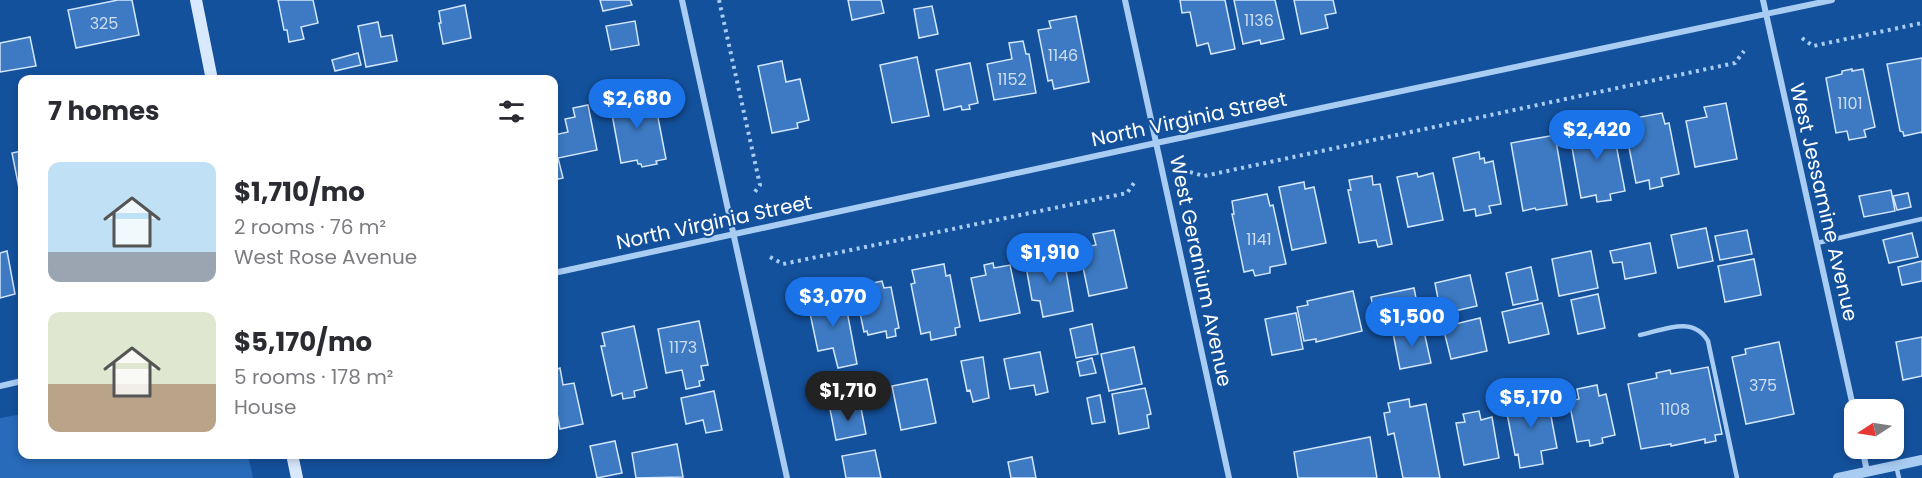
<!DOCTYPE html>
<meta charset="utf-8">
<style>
body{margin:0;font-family:Poppins,sans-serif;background:#f7f7f7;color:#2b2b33;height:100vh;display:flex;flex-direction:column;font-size:22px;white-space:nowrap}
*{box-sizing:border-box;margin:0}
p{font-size:20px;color:#7c7c81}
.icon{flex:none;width:33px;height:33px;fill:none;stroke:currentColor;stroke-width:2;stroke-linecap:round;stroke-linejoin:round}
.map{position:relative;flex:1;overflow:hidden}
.sheet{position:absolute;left:18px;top:75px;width:540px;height:384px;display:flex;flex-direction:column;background:#fff;border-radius:12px;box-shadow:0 3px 9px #0003}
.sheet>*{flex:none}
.needle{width:39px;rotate:258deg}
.fabs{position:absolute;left:1844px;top:399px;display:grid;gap:12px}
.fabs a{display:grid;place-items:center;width:60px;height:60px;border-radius:12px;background:#fff;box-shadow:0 3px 9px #0003;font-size:30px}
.price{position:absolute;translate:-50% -51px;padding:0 14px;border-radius:21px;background:#1a73e8;color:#fff;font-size:20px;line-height:39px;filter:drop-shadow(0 2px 3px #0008)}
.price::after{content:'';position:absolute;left:50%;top:36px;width:18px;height:14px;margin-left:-9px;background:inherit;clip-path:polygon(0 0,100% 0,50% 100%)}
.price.on{background:#222;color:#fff}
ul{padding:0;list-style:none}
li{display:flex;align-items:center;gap:18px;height:150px;padding:0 30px}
li span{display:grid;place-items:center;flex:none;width:168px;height:120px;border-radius:12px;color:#555}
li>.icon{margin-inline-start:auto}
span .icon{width:72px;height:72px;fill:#fffc;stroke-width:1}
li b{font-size:26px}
h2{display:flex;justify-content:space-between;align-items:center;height:72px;padding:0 30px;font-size:26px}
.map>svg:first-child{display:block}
.green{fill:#276bba}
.building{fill:#3d7ac3;stroke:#d2e6fd;stroke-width:1.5}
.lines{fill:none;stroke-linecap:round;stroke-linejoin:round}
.path{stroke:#a9ccf3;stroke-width:4;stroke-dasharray:3 4.5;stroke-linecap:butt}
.service{stroke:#a9ccf3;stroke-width:4.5}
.minor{stroke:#a9ccf3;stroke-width:6}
.tertiary{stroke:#a9ccf3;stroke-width:10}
.secondary{stroke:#d9e9fd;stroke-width:12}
.labels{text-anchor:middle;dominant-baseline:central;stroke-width:4.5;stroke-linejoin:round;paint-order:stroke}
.number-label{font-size:16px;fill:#cedef0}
.street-label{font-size:20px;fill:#fff;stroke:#14519c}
</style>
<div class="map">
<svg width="1922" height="478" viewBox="0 0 1922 478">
<rect width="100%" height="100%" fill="#14519c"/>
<path class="green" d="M22,414V454L248,455L253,478H0V418Z"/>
<path class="building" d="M118,0H132L139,35L76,48L68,10Z
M278,0H313L318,23L301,27L304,39L289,42L287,30H284Z
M600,0H630L632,5L603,11Z
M848,0H881L884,13L852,20Z
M1180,0H1225L1235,49L1211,54L1208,43L1197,46L1190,12L1182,13Z
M1234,0H1275L1284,39L1261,44L1260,40L1243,44Z
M1294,0H1333L1336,13L1325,15L1328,28L1301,34Z
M465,5L471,38L443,44L439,23H441L439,11Z
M932,6L938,34L919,38L914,9Z
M1076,16L1089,82L1054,89L1052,80L1048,81L1038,30L1051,28L1049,21Z
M635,21L639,45L611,50L606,26Z
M378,22L381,37L392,35L397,61L366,67L358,26Z
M30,37L36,66L0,72V43Z
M1023,41L1026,54H1029L1036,93L994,100L987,64L1012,59L1009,43Z
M358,53L361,65L335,71L332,60Z
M917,57L929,116L892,123L880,65Z
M1922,58V134V132L1904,136L1903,132L1900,131L1887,64Z
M782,61L786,82L800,79L809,120L797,123L798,128L772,133L758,66Z
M970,63L978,103L969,105L970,109L962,110L961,106L944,110L936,70Z
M1852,69V71L1863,69L1875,127L1864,130L1866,137L1849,140L1847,131L1836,133L1826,78L1842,74V71Z
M639,92L642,105L655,102L666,159L656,161L657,164L642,167L641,164H638L637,160L621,163L609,98Z
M1726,103L1737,159L1695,167L1686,121L1707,117L1704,107Z
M588,105L597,150L558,158L563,178L554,180V135L568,132L565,119L575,117L573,108Z
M1662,113L1665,124L1669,123L1679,174L1661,178L1663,186L1650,189L1649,180L1636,183L1626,132L1642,129L1640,117Z
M1608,120L1610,134H1614L1625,191L1610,194L1611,200L1597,202L1596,195L1581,198L1571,142H1574L1571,127Z
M1555,135L1567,205L1536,210L1535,208L1523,211L1511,143Z
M22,151V187L19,188L12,153Z
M1479,152L1480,159L1484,158L1485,163L1493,161L1501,204L1489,206L1491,213L1476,216L1475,209L1464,211L1453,158Z
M1417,173L1418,177L1433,173L1443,220L1408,227L1397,177Z
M1372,176L1373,185L1380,184L1392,244L1378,247L1376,240L1359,243L1348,190H1351L1349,180Z
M1304,182L1305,189L1314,187L1326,243L1292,250L1279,187Z
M1891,190L1895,211L1864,217L1859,196Z
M1908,193L1911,207L1897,210L1893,196Z
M1267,194L1270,206L1273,205L1286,264L1270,267V273L1255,276L1253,270L1244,272L1232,214H1234L1232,201Z
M1706,228L1713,261L1678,268L1671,235Z
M1114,230L1127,288L1089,296L1079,248L1096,245L1093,234Z
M1747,230L1752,254L1720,260L1715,236Z
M1912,233L1918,257L1889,263L1883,240Z
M1650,243L1656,273L1625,279L1622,262L1613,263L1610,251Z
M7,251L15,294L0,298V253Z
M1591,251L1598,288L1559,296L1552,259Z
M1051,252L1052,255L1063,253L1073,311L1043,317L1040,301L1032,300L1025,261L1037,258V255Z
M1754,259L1761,295L1725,302L1718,266Z
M1922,261V281L1902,285L1898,267Z
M993,263L994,268L1010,265L1020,313L980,321L971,278L986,275L984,265Z
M944,264L946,276L950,275L960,327L955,328L956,335L931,340L930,332L921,334L911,284L915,283L912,270Z
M1531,267L1538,300L1513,305L1506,273Z
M1470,275L1477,306L1441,314L1435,283Z
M882,281L884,288L891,287L899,328L895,329L896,336L887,338L886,331L868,335L867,331L864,332L856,294L864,292L862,285Z
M1414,288L1421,324L1389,331L1388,324L1377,327L1371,297Z
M1353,291L1362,331L1316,342V339L1304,341L1297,307L1308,305L1307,301Z
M832,293L833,297L844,295L857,364L838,368L833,348L818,351L808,304L818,301L817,296Z
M1598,294L1605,328L1578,334L1571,300Z
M1542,303L1549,334L1509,343L1502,312Z
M1296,313L1303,349L1272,355L1265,319Z
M1480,318L1487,351L1451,359L1443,327Z
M699,321L708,365L701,366L704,380L699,381L700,386L686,389L682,370L666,373L658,329Z
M1092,324L1098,354L1076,358L1070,329Z
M634,326L647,388L634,391L635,397L623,399L622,393L612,396L601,346H605L602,333Z
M1423,327L1431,363L1400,369L1393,333Z
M1922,337V376L1903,380L1896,342Z
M1779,342L1794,414L1746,424L1732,357L1746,354L1745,349Z
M1134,347L1142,384L1109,391L1101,354Z
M1040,352L1048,392L1036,395L1034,385L1010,389L1004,359Z
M983,357L989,398L973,402L970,390L967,391L961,361Z
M1092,358L1096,373L1080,376L1077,362Z
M1708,367L1722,434L1715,435L1716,441L1705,443V439L1671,446V444L1641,449L1628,384L1657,378L1656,373L1670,370L1671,374Z
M560,368L563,385L574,383L583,424L560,429L557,413L554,414V370Z
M927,379L936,423L901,430L892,386Z
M1597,385L1599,396L1606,394L1615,435L1602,438L1603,443L1590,446L1589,440L1577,442L1569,401L1579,399L1577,389Z
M1145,388L1151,414L1147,415L1149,428L1119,434L1112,394Z
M714,391L722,430L706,433L703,420L686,424L681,398Z
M1100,395L1105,422L1092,424L1087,398Z
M1547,395L1557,448L1541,451L1543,464L1520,468L1518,454L1515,455L1505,403Z
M1409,399L1410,407L1426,404L1440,478H1403L1394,433L1388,435L1384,413L1390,412L1388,403Z
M860,403L866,434L836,440L830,409Z
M1479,411L1481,420L1492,417L1499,458L1464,465L1456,423L1465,422L1463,414Z
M1370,437L1377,478H1298L1294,452Z
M615,441L622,473L597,478L590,446Z
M677,444L683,477L636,478L632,453Z
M875,450L881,478H846L842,456Z
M1032,457L1036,478H1011L1008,462Z"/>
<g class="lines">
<path class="path" d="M719,0L760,185L754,193
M1802,38L1813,46L1922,23
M1190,172L1204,176L1735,63L1744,51
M770,257L783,264L1127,193L1134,183"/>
<path class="service" d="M1817,243L1922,219
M1640,335C1664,330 1693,315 1708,341L1737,478
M1896,465L1899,478"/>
<path class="minor" d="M682,0L787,478
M1125,0L1229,478
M1763,0L1854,411
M554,273L1156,143L1832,0
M0,386L22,381
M1862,448L1867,471"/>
<path class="tertiary" d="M1838,478L1922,460"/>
<path class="secondary" d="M196,0L212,80
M292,454L297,478"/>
</g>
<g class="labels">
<g class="number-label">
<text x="1259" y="20">1136</text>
<text x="104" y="23">325</text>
<text x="1063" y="55">1146</text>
<text x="1012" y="79">1152</text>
<text x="1850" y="103">1101</text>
<text x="1259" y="239">1141</text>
<text x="683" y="347">1173</text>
<text x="1763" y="385">375</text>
<text x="1675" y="409">1108</text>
</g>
<g class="street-label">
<text transform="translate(1189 119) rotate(-12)">North Virginia Street</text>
<text transform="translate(1824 202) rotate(77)">West Jessamine Avenue</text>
<text transform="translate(714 222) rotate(-12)">North Virginia Street</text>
<text transform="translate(1201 271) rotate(78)">West Geranium Avenue</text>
</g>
</g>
</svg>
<div class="fabs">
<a><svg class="needle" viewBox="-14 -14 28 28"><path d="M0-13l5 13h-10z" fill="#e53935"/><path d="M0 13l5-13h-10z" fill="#7c7c81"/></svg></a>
</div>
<b class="price" style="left:637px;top:130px">$2,680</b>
<b class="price" style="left:1597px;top:161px">$2,420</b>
<b class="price" style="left:1050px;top:284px">$1,910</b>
<b class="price" style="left:833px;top:328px">$3,070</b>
<b class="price" style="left:1412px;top:348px">$1,500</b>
<b class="price on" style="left:848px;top:422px">$1,710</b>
<b class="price" style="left:1531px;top:429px">$5,170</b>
<section class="sheet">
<h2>7 homes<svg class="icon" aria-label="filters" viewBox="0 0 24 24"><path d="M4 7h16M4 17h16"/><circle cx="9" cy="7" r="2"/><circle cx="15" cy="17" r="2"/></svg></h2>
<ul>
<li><span style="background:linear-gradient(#bfe0f5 75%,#9aa5b1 0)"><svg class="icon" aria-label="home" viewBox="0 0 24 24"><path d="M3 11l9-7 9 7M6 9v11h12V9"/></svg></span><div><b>$1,710/mo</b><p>2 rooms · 76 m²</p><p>West Rose Avenue</p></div></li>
<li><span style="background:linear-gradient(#dfe7d0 60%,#b9a48a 0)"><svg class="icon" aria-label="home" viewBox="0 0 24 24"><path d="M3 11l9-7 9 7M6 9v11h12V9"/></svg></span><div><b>$5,170/mo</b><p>5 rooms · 178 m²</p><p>House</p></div></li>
</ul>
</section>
</div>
